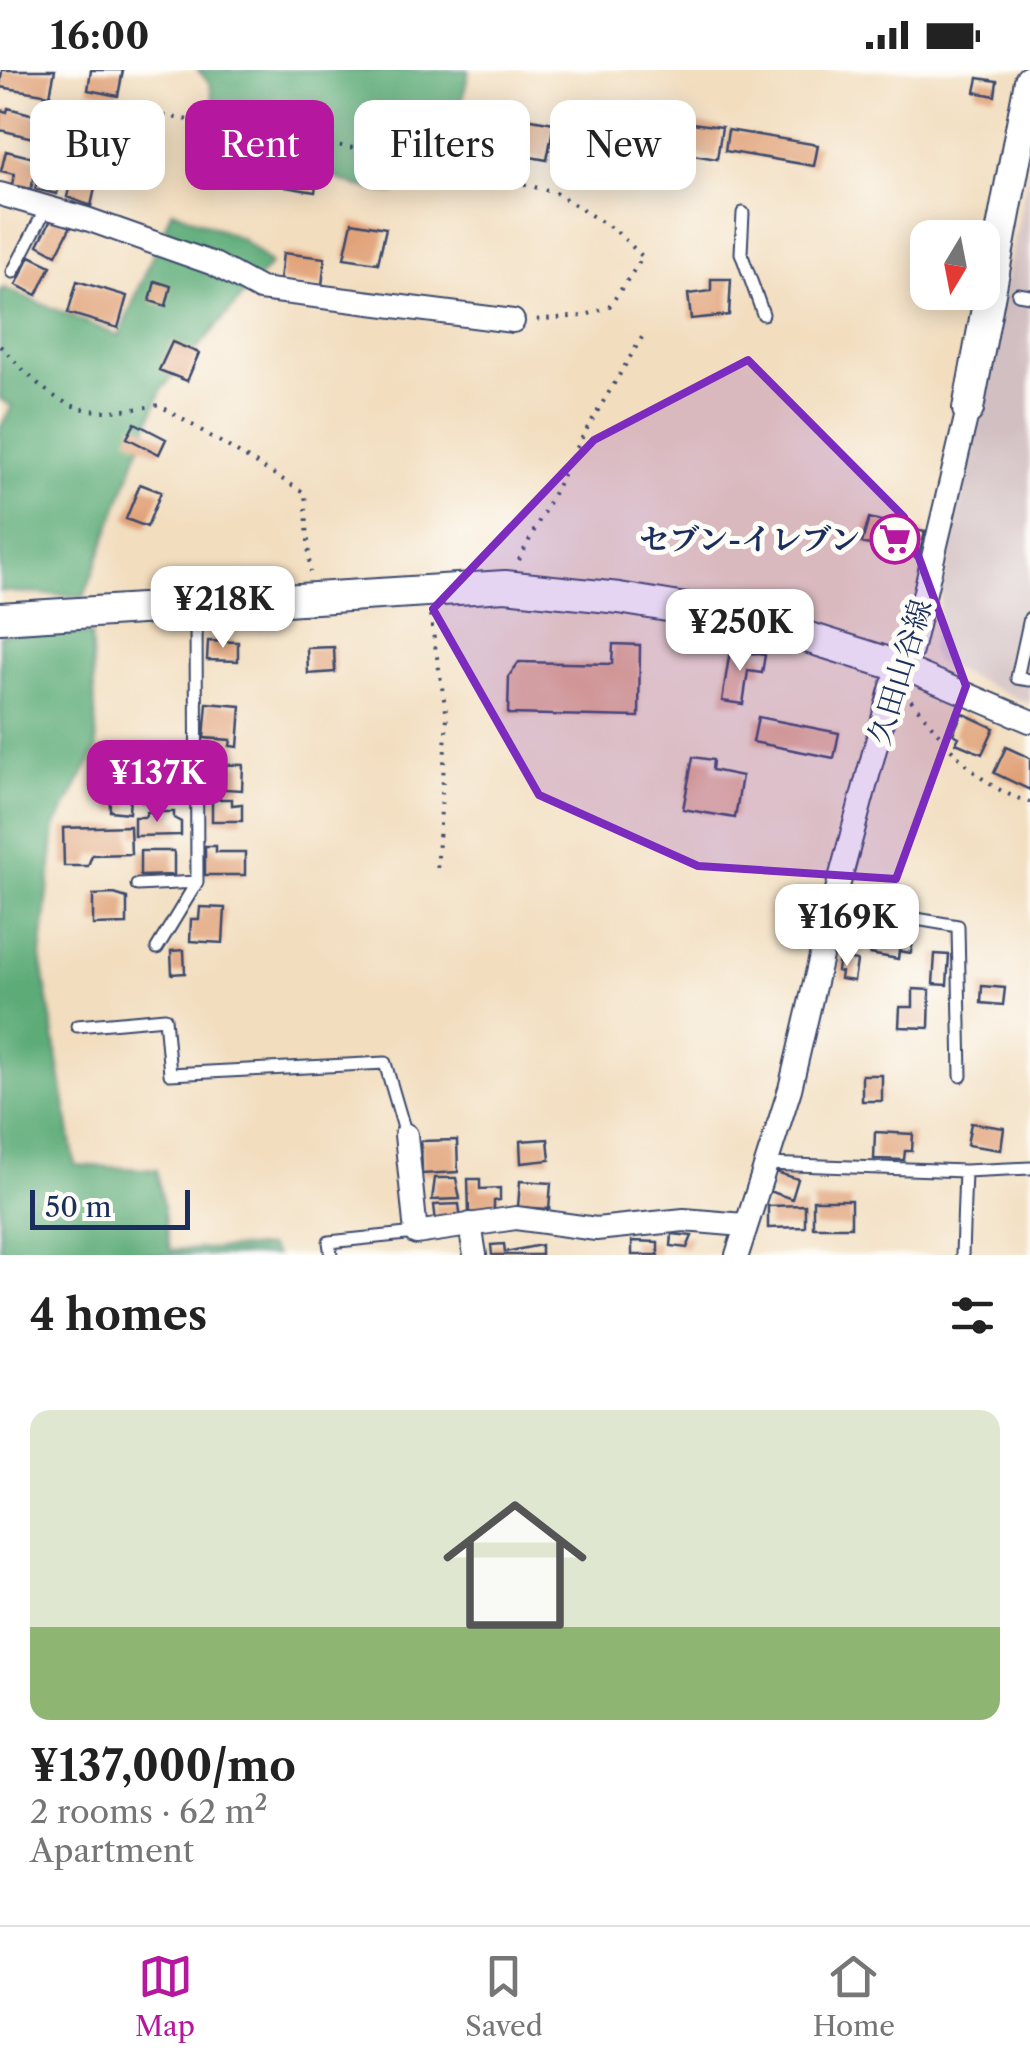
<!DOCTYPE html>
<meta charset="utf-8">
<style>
body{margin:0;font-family:"Libre Caslon Text","Noto Serif JP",serif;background:#f2f2f2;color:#222;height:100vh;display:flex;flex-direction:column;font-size:38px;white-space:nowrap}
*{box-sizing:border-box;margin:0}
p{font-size:32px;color:#767676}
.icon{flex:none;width:55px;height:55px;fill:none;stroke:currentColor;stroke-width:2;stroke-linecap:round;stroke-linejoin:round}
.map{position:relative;height:1185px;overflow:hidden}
.details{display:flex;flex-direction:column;background:#fff;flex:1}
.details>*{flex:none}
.guide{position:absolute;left:30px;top:30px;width:970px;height:90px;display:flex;gap:20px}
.needle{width:65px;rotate:190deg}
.fabs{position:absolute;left:910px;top:150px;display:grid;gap:20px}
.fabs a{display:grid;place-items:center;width:90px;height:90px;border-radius:20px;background:#fff;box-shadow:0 5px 25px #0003;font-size:50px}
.scale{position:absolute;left:30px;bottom:25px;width:160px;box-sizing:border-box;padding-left:10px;border:5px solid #1b2f5e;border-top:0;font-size:28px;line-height:35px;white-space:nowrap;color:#1b2f5e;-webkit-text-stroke:8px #fdfcf7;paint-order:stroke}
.price{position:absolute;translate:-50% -85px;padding:0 22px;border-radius:20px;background:#fff;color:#222;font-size:32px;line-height:65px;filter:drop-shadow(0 2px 5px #0008)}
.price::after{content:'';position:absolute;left:50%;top:60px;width:30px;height:22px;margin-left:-15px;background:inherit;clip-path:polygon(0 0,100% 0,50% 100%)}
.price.selected{background:#b5179e;color:#fff}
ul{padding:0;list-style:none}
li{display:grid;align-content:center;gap:20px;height:530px;padding:0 30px}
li+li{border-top:2px solid #e0e0e0}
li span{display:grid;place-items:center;height:310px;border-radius:20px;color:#555}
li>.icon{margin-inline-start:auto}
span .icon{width:180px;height:180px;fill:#fffc;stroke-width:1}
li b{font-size:42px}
h2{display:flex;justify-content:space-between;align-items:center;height:120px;padding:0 30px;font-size:42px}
.chip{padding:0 35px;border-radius:20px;background:#fff;box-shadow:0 5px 25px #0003;font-size:35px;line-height:90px}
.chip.selected{background:#b5179e;color:#fff}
.status{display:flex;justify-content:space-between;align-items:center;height:70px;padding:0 50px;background:#fff;direction:ltr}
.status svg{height:28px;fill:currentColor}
.menu{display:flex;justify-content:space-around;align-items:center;height:140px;border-top:2px solid #e0e0e0;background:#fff;font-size:28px;color:#767676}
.menu a{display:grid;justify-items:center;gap:5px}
.menu .selected{color:#b5179e}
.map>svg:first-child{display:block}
.industrial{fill:#d2bfc1}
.forest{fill:#5dac78;stroke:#3c6e6b;stroke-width:2.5}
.building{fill:#e1a278}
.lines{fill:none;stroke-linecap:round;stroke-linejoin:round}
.lane-casing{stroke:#3b496c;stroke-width:15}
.street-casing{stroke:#3b496c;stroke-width:26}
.secondary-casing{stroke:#3b496c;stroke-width:34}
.path{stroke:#3b496c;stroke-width:4;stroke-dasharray:2.5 8;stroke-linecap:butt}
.lane{stroke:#fff;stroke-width:11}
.street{stroke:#fff;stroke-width:22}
.secondary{stroke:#fff;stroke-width:30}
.marked{fill:#7b2cbf;fill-opacity:0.2;stroke:#7b2cbf;stroke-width:8;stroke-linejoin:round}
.labels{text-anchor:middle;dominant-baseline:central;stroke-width:10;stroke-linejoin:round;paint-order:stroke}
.poi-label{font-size:30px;font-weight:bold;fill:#1b2f5e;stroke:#fdfcf7;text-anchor:end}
.street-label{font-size:30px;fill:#1b2f5e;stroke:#fdfcf7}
</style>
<div class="status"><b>16:00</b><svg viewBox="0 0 49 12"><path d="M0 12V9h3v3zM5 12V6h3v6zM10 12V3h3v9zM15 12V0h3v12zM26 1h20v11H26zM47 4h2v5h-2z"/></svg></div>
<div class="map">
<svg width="1030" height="1185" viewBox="0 0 1030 1185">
<rect width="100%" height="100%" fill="#fdfcf7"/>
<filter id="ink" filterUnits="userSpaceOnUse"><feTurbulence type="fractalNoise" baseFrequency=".01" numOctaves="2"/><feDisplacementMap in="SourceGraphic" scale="20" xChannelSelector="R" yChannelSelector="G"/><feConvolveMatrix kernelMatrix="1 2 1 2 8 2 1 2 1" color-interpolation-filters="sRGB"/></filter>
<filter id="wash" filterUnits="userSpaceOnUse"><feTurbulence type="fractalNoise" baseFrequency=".0048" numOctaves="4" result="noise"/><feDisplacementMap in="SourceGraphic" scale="40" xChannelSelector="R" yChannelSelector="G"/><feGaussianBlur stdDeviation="2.25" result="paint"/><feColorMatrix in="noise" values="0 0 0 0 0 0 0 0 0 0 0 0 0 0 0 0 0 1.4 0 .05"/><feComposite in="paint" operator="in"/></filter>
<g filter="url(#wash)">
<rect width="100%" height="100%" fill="#f2ddbe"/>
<path class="industrial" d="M1030,94V634L936,592L930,580Z"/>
<path class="forest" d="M198,0H469L453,72L426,110L392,123L359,117L297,94L221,73L210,14Z
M172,140L242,169L271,194L161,320L84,527L0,521V358L12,336L0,329V220L4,218L119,266Z
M0,564H91L97,679L55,757L41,887L75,1095L157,1100L170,1180L269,1177L276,1185H0Z"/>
<g id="blocks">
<path class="building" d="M2,0H55L50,25L0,17Z
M91,0H123L118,26L88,20Z
M978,8L997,11L995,26L975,22Z
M58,34L71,38L65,58L53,54Z
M8,38L42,47L37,69L0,60V40L7,42Z
M73,40L109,49L102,75L66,66Z
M497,43L554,53L547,90L492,80Z
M692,53L722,57L717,89L687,84Z
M728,60L818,75L814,96L725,81Z
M6,81L38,89L31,119L12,115L14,104L1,101Z
M77,85L101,91L91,136L67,127Z
M43,86L65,91L57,124L35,119Z
M289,89L309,92L307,104L318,105L315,122L285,117Z
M53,146L71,156L56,185L38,175Z
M352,152L386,158L378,193L344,188Z
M283,183L325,188L322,216L280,211Z
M30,186L51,196L37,225L16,215Z
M711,209H731L729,245L691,249L688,224L711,221Z
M77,211L127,226L118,258L68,243Z
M155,211L171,216L166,236L150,231Z
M172,272L199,283L187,311L159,300Z
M135,353L166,369L159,384L127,368Z
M140,414L161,422L147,457L126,449Z
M869,448L925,462L918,488L862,473Z
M208,571L238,572V591L207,590Z
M613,574L640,575L639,647L508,644L509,606L519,592L612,594Z
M334,577L335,602L308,604L307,578Z
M730,580L765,585L762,603L748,601L743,634L722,631Z
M207,633L241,636L238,677L230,676L231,670L204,668Z
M962,643L994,658L982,684L956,673L959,667L953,664Z
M758,647L839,663L834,688L753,672Z
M1006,677L1030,688V720L994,703Z
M693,687L713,690L712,700L742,706L735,748L683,739Z
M207,694L243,695L242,720L207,718Z
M109,705L131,706L129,743L110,741Z
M163,715L164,730L142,732L141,717Z
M212,729H232V735L242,734V751H212Z
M147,742H174V748L181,752V765L134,766V747H145Z
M130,756L131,784L92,785L88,796H64L63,758Z
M205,776H216V782H245V805H205Z
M140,781H174V805L140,806Z
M114,824L127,828V854L93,855V825Z
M200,837L225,838L223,873L190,871L191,849H199Z
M875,859L914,865L911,883L899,881L898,889L870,884Z
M840,862L861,863V881L839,880Z
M184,880L185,903L172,904L171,881Z
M935,884L949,885L947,915L933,914Z
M839,888L857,891L854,911L840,909L841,902L837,901Z
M982,916L1005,918L1003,935L981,933Z
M913,919L930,920L929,958L899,957L900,937H913Z
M862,1005H882V1031H862Z
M971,1053L1004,1058L1001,1080L967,1075Z
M875,1062L913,1064L912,1081H905L904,1090L874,1089Z
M548,1069L550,1090L521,1093L520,1071Z
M457,1070L458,1102L422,1104L421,1071Z
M775,1102L798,1109L792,1129L769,1121Z
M435,1108H456L460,1129L432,1130Z
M468,1109H480V1119L500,1118V1130L494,1131V1140L469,1144Z
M520,1111L551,1113L549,1139L518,1137Z
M813,1130H851V1157H813Z
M459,1134L461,1150L436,1152L434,1135Z
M805,1135V1157L768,1158V1136Z
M672,1164L692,1166L687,1178L671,1176Z
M632,1171L658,1172V1185H632Z
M504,1174L505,1182L541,1175V1185H492L491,1175Z"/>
</g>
</g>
<g filter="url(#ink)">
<use href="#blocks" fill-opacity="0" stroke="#3b496c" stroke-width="2.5"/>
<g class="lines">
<g class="lane-casing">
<path id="lane" d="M743,143L741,183L763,244
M13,202L46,138
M1018,224L1030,226
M1030,548L1017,608L1030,610
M137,815L197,812
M833,835L958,856L961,1006
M157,878L197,812L196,540
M77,956L165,948L170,1004L385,993L406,1065
M766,1094L965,1101L1030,1098
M331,1185L329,1172L416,1163
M962,1185L965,1101"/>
</g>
<g class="street-casing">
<path id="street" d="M0,124L87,149L214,194L260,219L513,251
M905,598L1030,651
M406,1065L416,1163L516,1148L596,1159L684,1150L744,1155
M470,1154L475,1185
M737,1185L790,1019L833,835L892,616L911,581L968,339"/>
</g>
<g class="secondary-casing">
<path id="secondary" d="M968,339L1030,11
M0,548L505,516L619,528L704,542L797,564L905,598"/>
</g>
<path class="path" d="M112,37L454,95L556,123L616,161L643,187L609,237L583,246L532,250
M0,276C58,336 72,351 159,335L305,423L310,502
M519,490L585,362L644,264
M430,545L447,647L437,801
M911,630C947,673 974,717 1030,732"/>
<use href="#lane" class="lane"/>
<use href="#street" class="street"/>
<use href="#secondary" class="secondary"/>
</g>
</g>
<path class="marked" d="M748,290L904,447L966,616L896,809L698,796L539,725L433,539L594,370Z"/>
<defs>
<g id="supermarket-ring" transform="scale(2.5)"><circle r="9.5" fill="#fdfcf7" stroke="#b5179e" stroke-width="1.5"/><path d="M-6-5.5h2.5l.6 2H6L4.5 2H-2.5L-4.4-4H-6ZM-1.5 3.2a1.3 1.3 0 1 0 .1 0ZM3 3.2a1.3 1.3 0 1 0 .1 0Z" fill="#b5179e"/></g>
</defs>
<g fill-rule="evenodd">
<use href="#supermarket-ring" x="895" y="469"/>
</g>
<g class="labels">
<g class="poi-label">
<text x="860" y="469">セブン-イレブン</text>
</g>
<g class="street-label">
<text transform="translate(900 602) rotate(-73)">久田山谷線</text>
</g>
</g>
</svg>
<div class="fabs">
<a><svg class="needle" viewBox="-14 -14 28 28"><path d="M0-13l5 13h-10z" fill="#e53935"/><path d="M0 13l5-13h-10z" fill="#767676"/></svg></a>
</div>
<div class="scale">50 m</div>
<b class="price" style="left:223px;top:581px">¥218K</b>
<b class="price" style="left:740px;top:604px">¥250K</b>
<b class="price selected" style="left:157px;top:755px">¥137K</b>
<b class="price" style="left:847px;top:899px">¥169K</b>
<div class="guide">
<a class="chip">Buy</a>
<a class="chip selected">Rent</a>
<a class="chip">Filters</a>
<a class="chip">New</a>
</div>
</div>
<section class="details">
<h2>4 homes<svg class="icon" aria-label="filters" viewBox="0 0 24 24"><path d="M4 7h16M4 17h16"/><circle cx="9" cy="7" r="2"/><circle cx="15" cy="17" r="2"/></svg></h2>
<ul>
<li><span style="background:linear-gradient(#dfe7d0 70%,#8fb573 0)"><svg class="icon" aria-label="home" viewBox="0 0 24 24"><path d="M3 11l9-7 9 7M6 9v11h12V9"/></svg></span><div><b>¥137,000/mo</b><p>2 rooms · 62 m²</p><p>Apartment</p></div></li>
</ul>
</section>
<nav class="menu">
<a class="selected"><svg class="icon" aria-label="map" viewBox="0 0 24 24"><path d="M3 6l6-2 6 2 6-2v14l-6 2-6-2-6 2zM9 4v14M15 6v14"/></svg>Map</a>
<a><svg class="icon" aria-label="saved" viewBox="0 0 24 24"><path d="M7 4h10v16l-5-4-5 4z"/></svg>Saved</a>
<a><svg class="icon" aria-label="home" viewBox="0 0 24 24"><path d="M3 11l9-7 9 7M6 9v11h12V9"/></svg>Home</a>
</nav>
